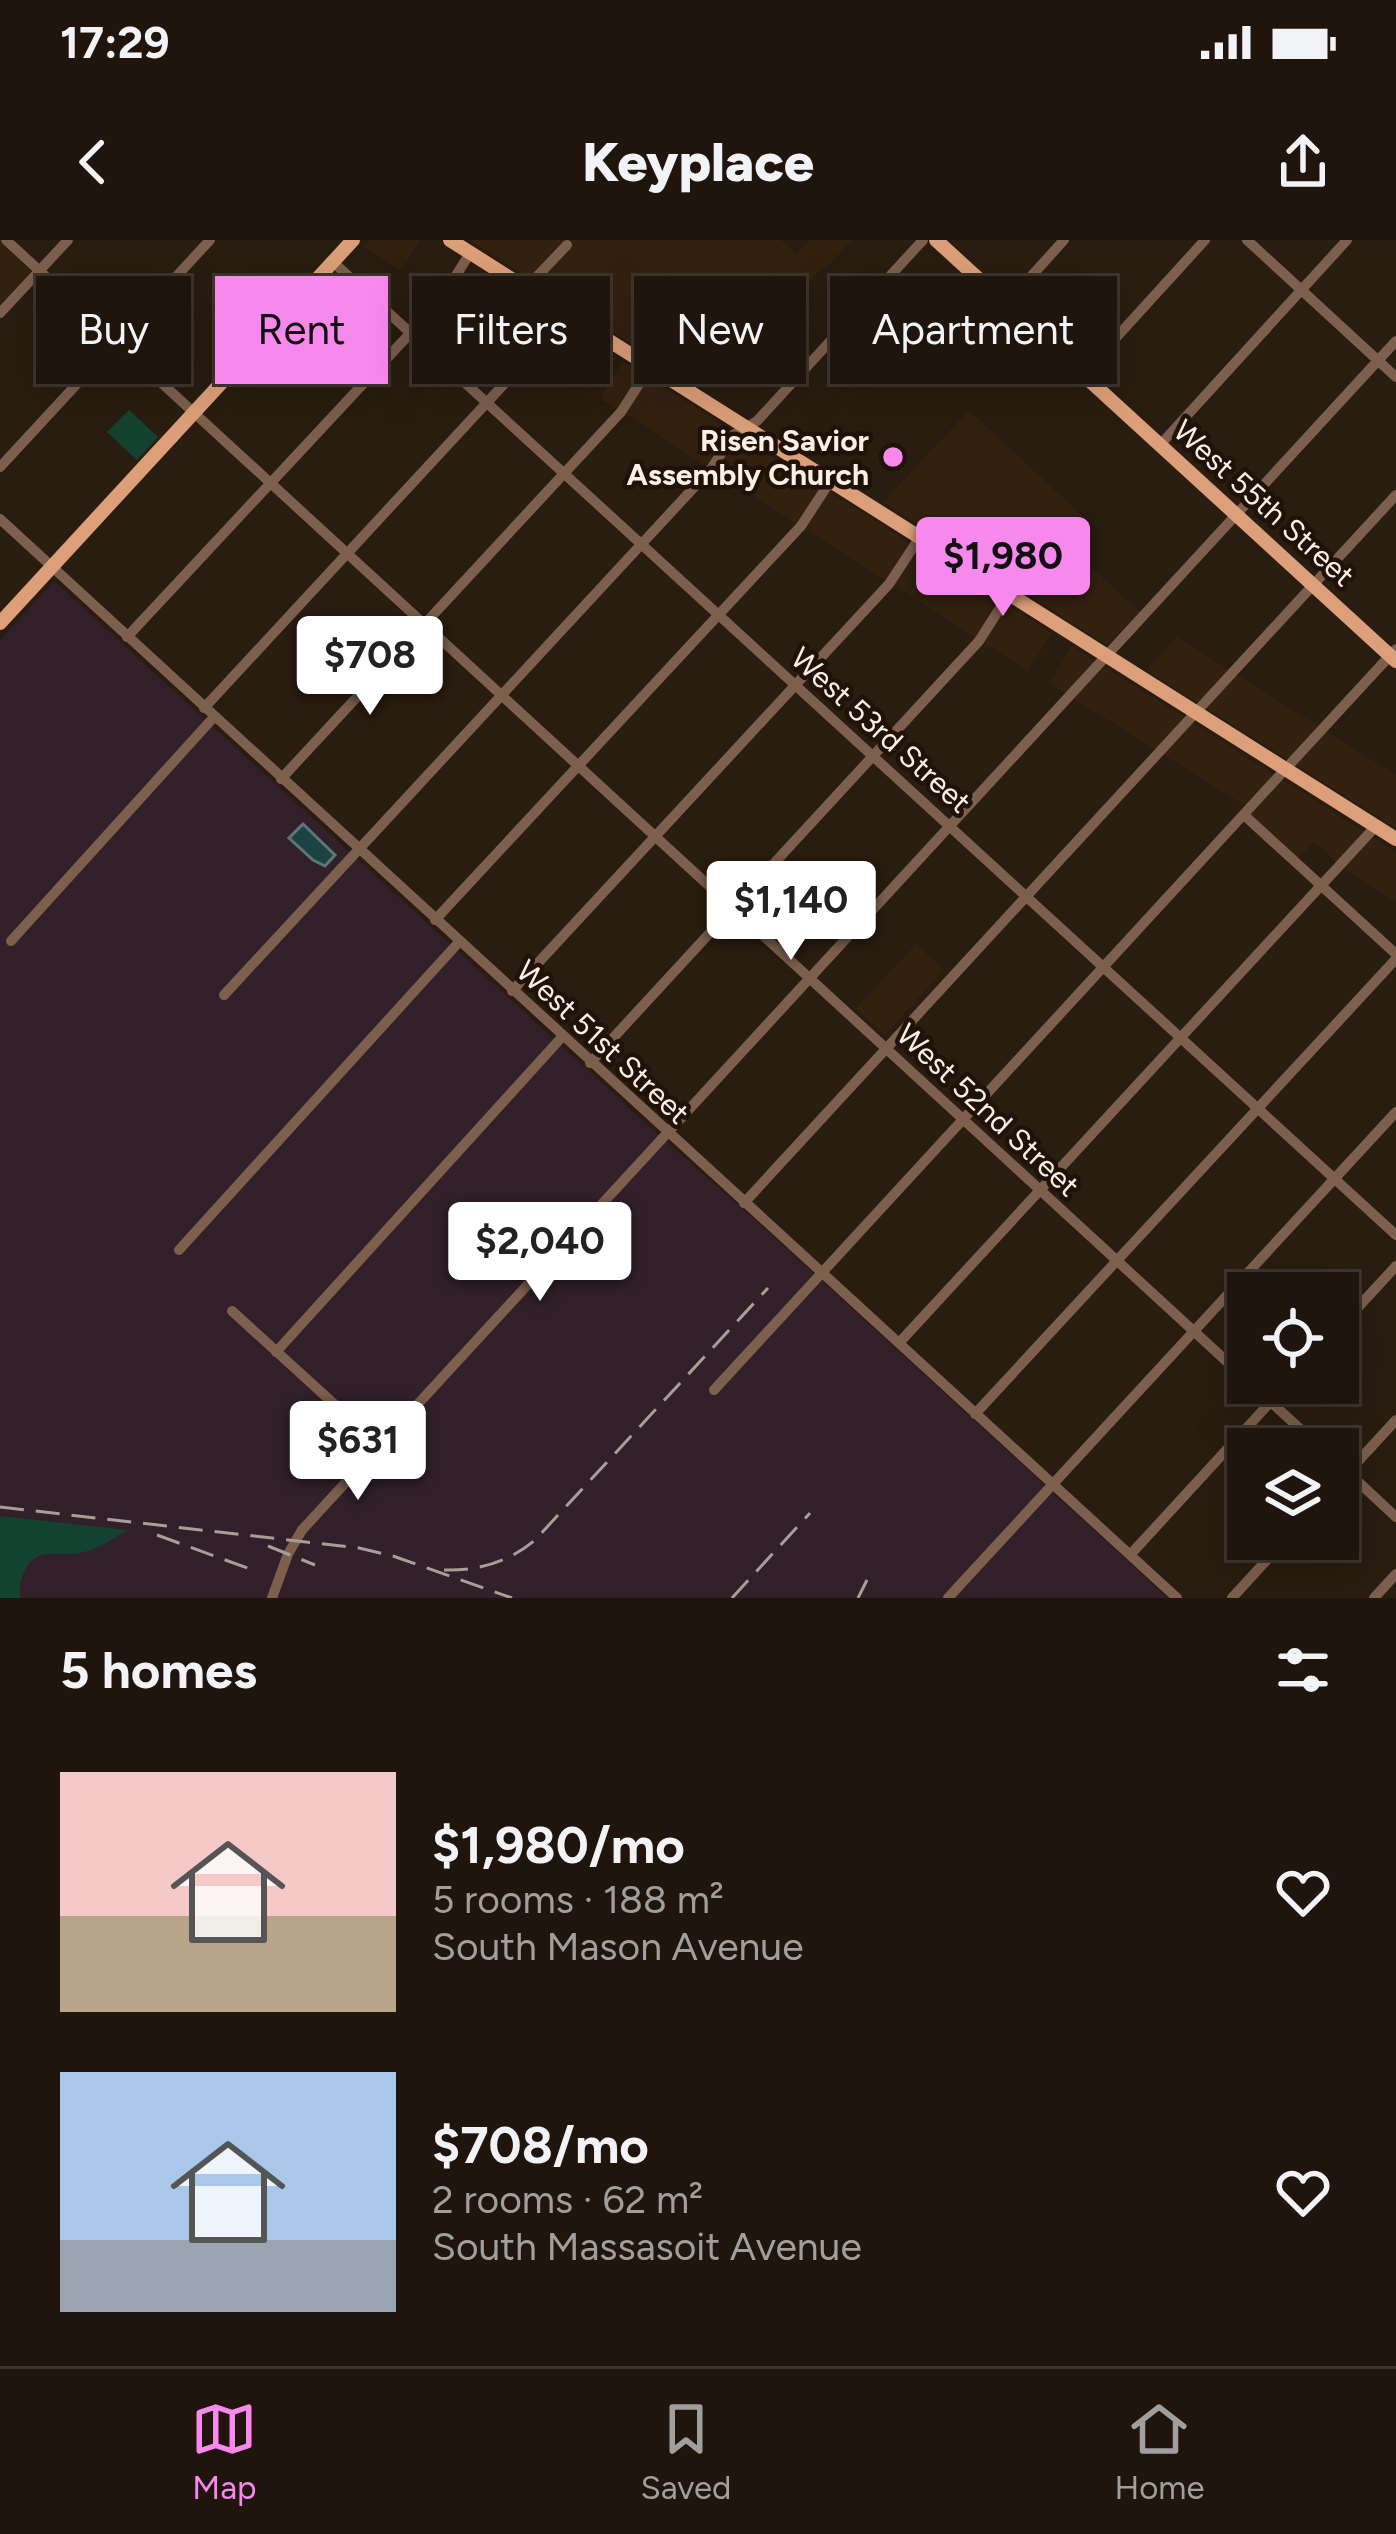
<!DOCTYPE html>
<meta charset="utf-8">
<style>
body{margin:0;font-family:Figtree,sans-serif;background:#271e15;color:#f1f3f6;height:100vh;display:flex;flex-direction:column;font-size:45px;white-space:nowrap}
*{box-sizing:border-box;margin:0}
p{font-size:39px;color:#a19f9d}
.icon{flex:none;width:66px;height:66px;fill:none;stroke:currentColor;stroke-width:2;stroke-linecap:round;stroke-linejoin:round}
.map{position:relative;height:1358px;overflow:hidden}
.sheet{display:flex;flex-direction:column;background:#1f150c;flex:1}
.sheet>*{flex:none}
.hud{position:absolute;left:36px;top:36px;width:1326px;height:108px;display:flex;gap:24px}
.controls{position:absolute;left:1227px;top:1032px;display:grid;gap:24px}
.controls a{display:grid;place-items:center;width:132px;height:132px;border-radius:0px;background:#1f150c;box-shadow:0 12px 48px #0002,0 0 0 3px #3c342d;font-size:60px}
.price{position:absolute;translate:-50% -102px;padding:0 27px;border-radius:12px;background:#fff;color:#222;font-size:39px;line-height:78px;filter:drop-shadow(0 3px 6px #0008)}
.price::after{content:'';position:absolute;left:50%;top:72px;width:36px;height:27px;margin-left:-18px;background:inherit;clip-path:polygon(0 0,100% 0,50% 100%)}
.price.active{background:#f788ec;color:#111}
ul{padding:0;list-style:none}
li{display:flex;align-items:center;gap:36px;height:300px;padding:0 60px}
li span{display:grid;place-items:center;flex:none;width:336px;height:240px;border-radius:0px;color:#555}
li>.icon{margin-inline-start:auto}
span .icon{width:144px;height:144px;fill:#fffc;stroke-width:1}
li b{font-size:51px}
h2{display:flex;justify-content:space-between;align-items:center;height:144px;padding:0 60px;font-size:51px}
.chip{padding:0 42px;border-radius:0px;background:#1f150c;box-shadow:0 12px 48px #0002,0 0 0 3px #3c342d;font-size:42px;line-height:108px}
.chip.active{background:#f788ec;color:#111}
.status{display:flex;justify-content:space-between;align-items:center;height:84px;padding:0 60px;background:#1f150c;direction:ltr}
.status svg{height:33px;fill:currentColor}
header{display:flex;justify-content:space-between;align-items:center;height:156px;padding:0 60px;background:#1f150c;font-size:54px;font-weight:800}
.tabs{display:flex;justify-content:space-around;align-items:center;height:168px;border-top:3px solid #3c342d;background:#1f150c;font-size:33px;color:#a19f9d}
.tabs a{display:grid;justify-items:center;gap:6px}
.tabs .active{color:#f788ec}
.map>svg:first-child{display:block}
.built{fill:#332110}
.industrial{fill:#312029}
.green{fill:#134330}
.water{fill:#1d4244;stroke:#5f7675;stroke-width:3}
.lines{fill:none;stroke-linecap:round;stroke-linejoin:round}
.minor{stroke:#7c5f4d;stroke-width:10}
.major{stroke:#dc9f79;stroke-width:14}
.rail{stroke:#a99e95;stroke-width:3;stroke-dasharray:24 12;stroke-linecap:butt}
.poi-dot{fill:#f788ec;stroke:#201207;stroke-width:4.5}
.labels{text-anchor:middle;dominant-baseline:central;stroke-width:9;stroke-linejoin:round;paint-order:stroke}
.poi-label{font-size:30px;font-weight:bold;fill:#faf0e8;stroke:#201207;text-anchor:end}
.street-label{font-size:30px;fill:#faf0e8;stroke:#201207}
</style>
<div class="status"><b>17:29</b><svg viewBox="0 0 49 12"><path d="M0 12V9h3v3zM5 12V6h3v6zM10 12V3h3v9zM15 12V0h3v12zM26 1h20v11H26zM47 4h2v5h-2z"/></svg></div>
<header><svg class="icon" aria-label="back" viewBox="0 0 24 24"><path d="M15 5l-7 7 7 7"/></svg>Keyplace<svg class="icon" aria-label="share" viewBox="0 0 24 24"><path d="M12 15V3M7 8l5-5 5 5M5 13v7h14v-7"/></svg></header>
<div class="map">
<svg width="1396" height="1358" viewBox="0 0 1396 1358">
<rect width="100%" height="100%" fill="#291c10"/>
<path class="built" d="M370,0H420L401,31L363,7Z
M469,0H781L797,14L810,0H852L828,26L818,32L783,71L743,37L699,85L721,106L689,141Z
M0,2L32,31L0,66Z
M485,34L597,105L574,141L462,71Z
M623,121L1052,393L1028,431L600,158Z
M969,170L1089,282L1069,306L1140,372L1107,405L883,262Z
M1177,397L1396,535V588L1146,430Z
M1072,406L1396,612V662L1344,629L1314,602L1296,620L1244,572L1247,567L1049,443Z
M916,704L944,730L885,795L856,768Z"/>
<path class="industrial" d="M54,341L653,890L772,995L1168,1358H0V400Z"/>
<path class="green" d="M129,170L158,197L137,220L107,192Z
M0,1276L127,1290C114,1298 100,1308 84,1312C62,1319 38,1304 25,1330C20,1340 19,1348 20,1358H0Z"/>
<path class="water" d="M303,584L335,615L325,626L313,620L289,598Z"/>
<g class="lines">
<path class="minor" d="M6,0L1248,1141
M1247,0L1396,137
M333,22L1396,995
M526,48L567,5
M1006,64L1064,0
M0,73L68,0
M855,74L903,117L927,124L940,135L951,136
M1083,134L1205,0
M687,149L769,59
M1160,205L1347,0
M0,227L210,0
M0,279L1177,1358
M127,397L417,86L442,58L470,13
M204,468L531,115L561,70
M281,539L621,172L650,127
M1244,575L1396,714
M435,680L801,286L831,240
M11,701L214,477
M512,751L889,344L920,297
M224,755L711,229L733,195L757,181L923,0
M590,823L979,401L1009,354
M744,963L1396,255
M179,1010L459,702
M232,1071L379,1205
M1338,1089L1396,1026
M899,1103L1376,586
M276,1112L562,797
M1250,1143L1322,1209
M714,1150L1396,409
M975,1174L1396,719
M1338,1223L1396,1277
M1338,1243L1396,1180
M1130,1315L1288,1143
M272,1358L288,1314L302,1290L1396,101
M948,1358L1396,872
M1232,1358L1286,1299
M1374,1358L1396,1334"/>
<path class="major" d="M450,0L1396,599
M936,0L1396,421
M0,383L353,0"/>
<path class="rail" d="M0,1267L359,1308L393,1316L512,1358
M157,1295L250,1329
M268,1306L315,1325
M444,1330C478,1331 509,1322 535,1300L768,1048
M732,1358L810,1273
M858,1358L867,1340"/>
</g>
<circle class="poi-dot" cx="893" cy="217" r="12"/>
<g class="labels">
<g class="poi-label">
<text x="869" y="200">Risen Savior<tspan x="869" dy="34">Assembly Church</tspan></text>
</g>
<g class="street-label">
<text transform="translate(1264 263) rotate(42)">West 55th Street</text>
<text transform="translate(881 490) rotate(42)">West 53rd Street</text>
<text transform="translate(603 802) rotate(43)">West 51st Street</text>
<text transform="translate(988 870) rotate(43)">West 52nd Street</text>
</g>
</g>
</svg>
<div class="controls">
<a><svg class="icon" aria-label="locate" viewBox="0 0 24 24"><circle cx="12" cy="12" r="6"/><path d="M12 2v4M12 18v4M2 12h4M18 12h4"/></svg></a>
<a><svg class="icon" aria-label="layers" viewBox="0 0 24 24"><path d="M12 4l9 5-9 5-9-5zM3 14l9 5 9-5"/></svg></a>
</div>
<b class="price active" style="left:1003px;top:379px">$1,980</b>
<b class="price" style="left:370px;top:478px">$708</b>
<b class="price" style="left:791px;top:723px">$1,140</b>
<b class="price" style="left:540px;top:1064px">$2,040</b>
<b class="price" style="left:358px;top:1263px">$631</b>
<div class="hud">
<a class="chip">Buy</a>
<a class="chip active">Rent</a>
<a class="chip">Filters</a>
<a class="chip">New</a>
<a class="chip">Apartment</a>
</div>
</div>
<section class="sheet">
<h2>5 homes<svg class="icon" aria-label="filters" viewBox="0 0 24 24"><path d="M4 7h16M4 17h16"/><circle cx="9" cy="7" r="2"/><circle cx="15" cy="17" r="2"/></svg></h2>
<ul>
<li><span style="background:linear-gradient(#f6c9c9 60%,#b9a48a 0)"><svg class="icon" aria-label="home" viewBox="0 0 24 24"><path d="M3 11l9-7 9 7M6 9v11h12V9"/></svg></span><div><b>$1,980/mo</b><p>5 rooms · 188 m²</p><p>South Mason Avenue</p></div><svg class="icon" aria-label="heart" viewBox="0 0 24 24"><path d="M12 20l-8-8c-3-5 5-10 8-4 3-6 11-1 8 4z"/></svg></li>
<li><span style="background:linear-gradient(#a9c7e8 70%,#9aa5b1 0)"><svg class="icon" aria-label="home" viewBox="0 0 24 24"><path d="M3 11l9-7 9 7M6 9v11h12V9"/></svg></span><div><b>$708/mo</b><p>2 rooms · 62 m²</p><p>South Massasoit Avenue</p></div><svg class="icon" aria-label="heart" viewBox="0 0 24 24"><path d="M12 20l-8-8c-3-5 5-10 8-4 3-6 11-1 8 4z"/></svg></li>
</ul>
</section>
<nav class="tabs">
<a class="active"><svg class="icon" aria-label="map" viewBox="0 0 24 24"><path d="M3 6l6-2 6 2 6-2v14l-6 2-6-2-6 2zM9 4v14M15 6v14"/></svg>Map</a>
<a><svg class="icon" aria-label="saved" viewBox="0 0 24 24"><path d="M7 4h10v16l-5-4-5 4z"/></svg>Saved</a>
<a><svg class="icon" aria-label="home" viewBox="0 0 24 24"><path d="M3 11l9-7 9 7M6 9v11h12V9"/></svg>Home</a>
</nav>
